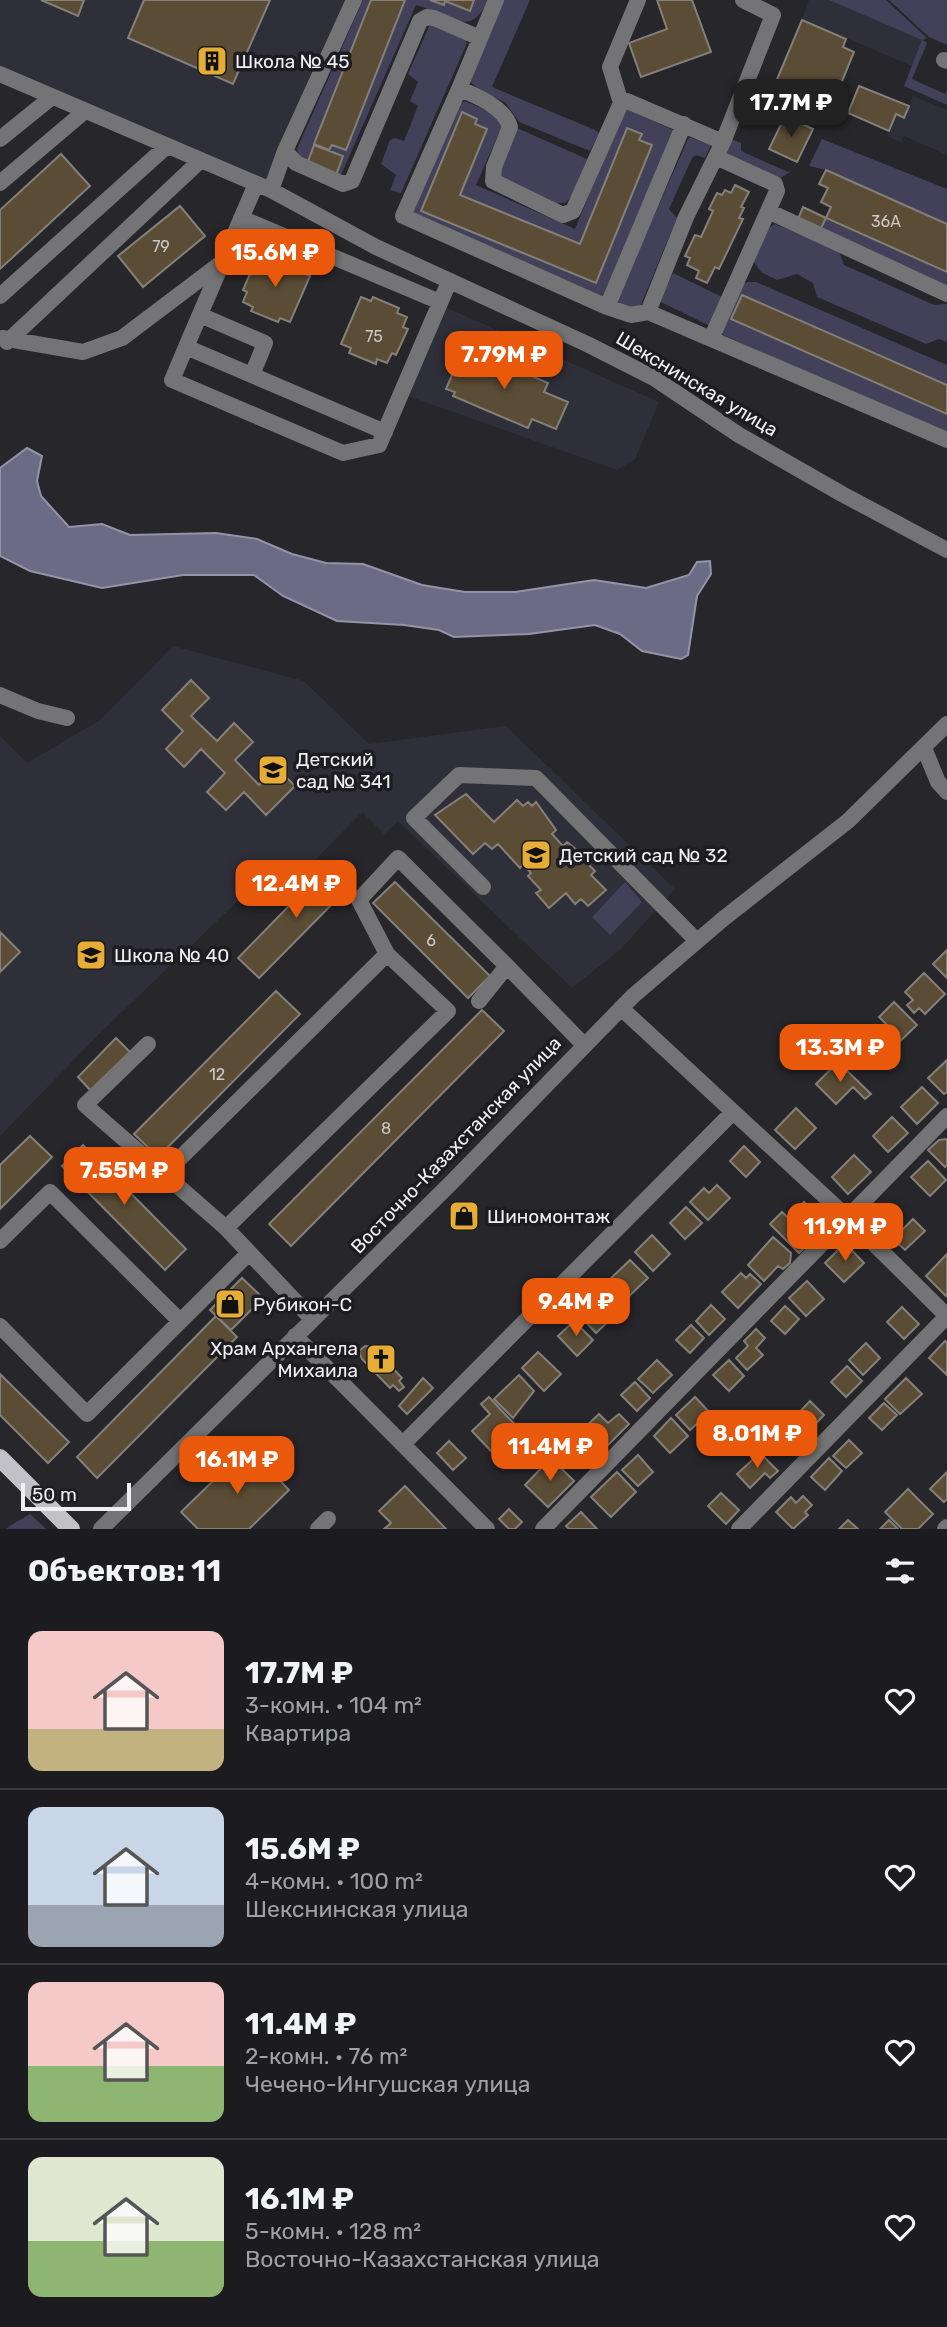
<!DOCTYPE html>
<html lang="ru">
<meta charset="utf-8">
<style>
body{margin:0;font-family:Rubik,sans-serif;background:#29292d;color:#f1f3f6;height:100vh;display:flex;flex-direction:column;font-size:26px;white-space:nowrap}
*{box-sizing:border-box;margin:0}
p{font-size:23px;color:#a0a1a5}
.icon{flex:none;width:38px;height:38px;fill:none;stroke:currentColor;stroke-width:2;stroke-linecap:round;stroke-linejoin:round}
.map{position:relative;height:1529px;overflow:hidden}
.drawer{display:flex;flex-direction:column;background:#1c1c20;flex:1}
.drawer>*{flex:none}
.scale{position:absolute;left:21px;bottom:18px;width:110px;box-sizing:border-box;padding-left:7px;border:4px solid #f0f0f4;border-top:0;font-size:19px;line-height:24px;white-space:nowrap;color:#f0f0f4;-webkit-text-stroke:5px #1d1d21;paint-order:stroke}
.price{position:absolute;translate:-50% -60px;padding:0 16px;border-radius:14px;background:#ea580c;color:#fff;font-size:23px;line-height:46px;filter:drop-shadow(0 2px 4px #0008)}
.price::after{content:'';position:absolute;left:50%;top:42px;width:21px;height:16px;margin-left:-10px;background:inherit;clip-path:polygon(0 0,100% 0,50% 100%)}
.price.selected{background:#222;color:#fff}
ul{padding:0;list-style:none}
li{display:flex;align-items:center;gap:21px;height:175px;padding:0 28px}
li+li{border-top:2px solid #3a3a3e}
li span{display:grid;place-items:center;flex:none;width:196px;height:140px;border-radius:14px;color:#555}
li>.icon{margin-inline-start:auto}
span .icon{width:84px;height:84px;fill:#fffc;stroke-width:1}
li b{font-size:30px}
h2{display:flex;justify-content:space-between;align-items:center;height:84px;padding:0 28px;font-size:30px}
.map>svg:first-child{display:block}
.built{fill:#2f2f3a}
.green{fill:#424159}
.water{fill:#6c6b86;stroke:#9493a7;stroke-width:2}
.building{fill:#5b4d35;stroke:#83807a;stroke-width:2}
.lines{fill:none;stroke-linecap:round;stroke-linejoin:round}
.minor{stroke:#747476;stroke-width:16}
.major{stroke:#c1c1c7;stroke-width:18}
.labels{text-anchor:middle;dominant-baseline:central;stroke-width:7;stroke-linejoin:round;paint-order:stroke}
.number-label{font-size:16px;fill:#cbc7c4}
.poi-label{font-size:19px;fill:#f0f0f4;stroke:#1d1d21;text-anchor:start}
.street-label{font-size:19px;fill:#f0f0f4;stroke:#1d1d21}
</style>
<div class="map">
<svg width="947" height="1529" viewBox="0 0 947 1529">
<rect width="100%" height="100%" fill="#26262b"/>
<path class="built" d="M0,0H354L271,190L0,72Z
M809,0H829L923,40L912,66L802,19Z
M913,96L947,110V155L904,136L901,142L888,137L897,116L905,119Z
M445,307L659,402L635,459L617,470L408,396Z
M173,646L304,681L369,744L506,726L675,889L621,949L572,988L398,821L384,834L362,812L280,896L261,879L101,1032L0,1136V736L27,763L100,720Z"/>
<path class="green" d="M363,0H488C470,41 447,13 416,5L340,177L299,156L297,149Z
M504,0H530L492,87L595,130L599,133L590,151L519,122L505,102L479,90L470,81Z
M829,0H886L927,38L923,40L927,43L912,79L945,94L947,90V105L904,86L922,40Z
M889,0H947V45L929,37Z
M431,22L464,37L467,43L401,193L390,190L396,175L381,164L390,140L395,138L404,141L418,106L410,101L418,82L408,74Z
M465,101L494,114L503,124L476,185L575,229L622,114L627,109L675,131L605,295L600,298L415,215L413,210L458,105Z
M517,128L587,159L572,196L565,203H557L501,177V163Z
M689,137L711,145L705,158L696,155L692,158L669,209L677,218L639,309L615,304Z
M731,139L741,143V151L788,172L793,170L779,179L732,160L726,153Z
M822,139L947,189V224L826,170L809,166Z
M825,219L947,272V288L820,230Z
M775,224L838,249L844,265L934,305L947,304V342L939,339L926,344L817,297L813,283L797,274L777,280L761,272L754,262L767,229Z
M673,273L724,298L710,326L659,301Z
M748,282H756L947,365V434L723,335L720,330L740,286Z
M625,882L642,902L610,935L592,917Z
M30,1514L46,1529H7L8,1527Z"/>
<path class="water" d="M27,448L42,456L37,481L41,496L69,527L102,524L130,535L216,533L257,539L292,554L326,563L363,564L422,585L465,592H515L594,580L646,588L689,575L697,562L710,561L711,574L697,596L688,655L681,659L642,651L620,634L595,625L529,634L454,637L439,630L404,625L337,621L283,596L254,575H183L102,588L30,571L0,556V468Z"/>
<path class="building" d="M41,0H84L78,16Z
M144,0H270L233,84L128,38Z
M371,0H405L346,150L332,145L329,150L314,144Z
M430,0H474L470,11L445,1L444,5Z
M657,0H692L711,52L641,77L629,43L667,29Z
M802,20L846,39L843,47L854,52L831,108L775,84Z
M859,86L909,106L904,118L896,114L889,131L848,113Z
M462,112L477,119L475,124L487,129L460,195L580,244L627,128L642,134L639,140L652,145L596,283L421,211Z
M785,116L813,129L797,162L769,149Z
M314,145L343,156L335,178L306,167Z
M61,154L90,186L0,269V210Z
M826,170L947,224V272L826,218L831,207L821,202L828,188L819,184Z
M735,185L749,192L741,207L744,208L739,218L743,219L719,269L715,267L707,283L696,278L699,271L687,265L690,258L685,256L695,235L701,237L713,211L709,209L717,193L722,195L725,190L731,193Z
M180,206L205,236L143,287L118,256Z
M803,207L826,218L820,230L798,219Z
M263,256L273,260L275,256L301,267L299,271L310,276L290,322L280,318L278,322L251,311L253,307L243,302L247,292L243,290L254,264L259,266Z
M742,295L947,385V414L731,319Z
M361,297L371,301L373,297L399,308L397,313L407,317L403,327L408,329L396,355L392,353L387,363L377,359L376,364L349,353L351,348L341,344Z
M464,347L548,383L544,392L568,402L556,429L532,419L528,428L453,396L455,392L446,389Z
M191,680L209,698L191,716L217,741L234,723L253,742L235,760L259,785L276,767L295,786L266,815L244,792L226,810L207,792L225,773L201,749L184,767L166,749L183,731L162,710Z
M466,794L494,822L517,800L523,806L528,802L532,806L536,802L556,830L552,834L563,846L567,842L592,862L589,865L595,871L591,875L606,890L588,906L581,899L575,904L566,893L549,908L536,893L541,890L528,876L531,873L523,864L520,868L498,844L492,849L485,843L473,854L435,815Z
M332,862L353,883L259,978L238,958Z
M395,882L490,976L468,998L373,903Z
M0,932L20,952L0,972Z
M947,950V978L933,964Z
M924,973L945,994L925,1014L919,1008L914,1013L907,1005L913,1000L905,992Z
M276,991L300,1014L158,1157L134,1134Z
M894,1002L917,1025L896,1045L884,1033L890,1028L879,1017Z
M482,1010L504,1031L291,1246L269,1224Z
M869,1031L890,1052L875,1067L854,1046Z
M116,1038L130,1052L91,1091L78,1077Z
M947,1060V1092L944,1094L928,1078Z
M838,1062L871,1094L865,1099L853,1087L836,1104L816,1084Z
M922,1087L938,1103L917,1124L901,1107Z
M796,1108L816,1128L795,1149L775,1130Z
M892,1117L908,1133L888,1152L873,1136Z
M30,1136L52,1157L0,1209V1165Z
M947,1139V1165L945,1167L928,1150L939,1140Z
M83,1145L186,1249L165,1270L62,1166Z
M744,1146L760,1162L746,1177L730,1161Z
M854,1155L871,1172L848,1194L832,1177Z
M928,1161L946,1180L930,1196L911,1177Z
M717,1185L730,1198L708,1220L690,1202L704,1188L709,1193Z
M804,1202L827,1225L799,1253L770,1224L782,1212L788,1218Z
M686,1207L702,1223L685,1239L670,1223Z
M913,1219L925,1231L905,1250L893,1239Z
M652,1235L670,1254L653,1271L635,1252Z
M773,1237L791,1253L790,1263L783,1269L778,1266L764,1281L748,1265Z
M845,1243L864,1263L844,1282L825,1263Z
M947,1254V1295L946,1296L926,1276Z
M630,1260L648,1278L624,1301L606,1283Z
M741,1273L746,1278L750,1274L761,1284L738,1308L722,1292Z
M242,1278L263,1298L231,1330L210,1310Z
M807,1281L824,1299L806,1316L789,1298Z
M595,1299L613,1317L596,1333L579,1315Z
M711,1305L725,1319L709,1335L696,1321Z
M785,1306L799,1319L785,1334L771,1321Z
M902,1307L919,1324L904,1339L887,1322Z
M216,1316L237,1337L97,1478L77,1457Z
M574,1321L593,1340L577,1356L558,1336Z
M691,1325L704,1338L690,1353L676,1340Z
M756,1329L765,1338L756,1348L763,1355L747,1370L736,1358L748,1346L744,1341Z
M945,1341L947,1342V1375L929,1358Z
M866,1343L880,1358L863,1375L849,1360Z
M365,1346L373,1347L402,1378L399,1381L404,1387L399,1391L393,1385L390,1388L362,1359L359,1351Z
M538,1352L561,1374L544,1391L522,1368Z
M657,1360L672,1375L653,1393L638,1379Z
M729,1360L744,1376L729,1391L713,1375Z
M847,1366L862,1381L846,1397L831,1382Z
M0,1374L69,1442L48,1463L0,1415Z
M519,1375L534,1391L513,1418L494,1399Z
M423,1378L433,1388L407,1414L399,1406Z
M906,1378L922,1394L900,1414L885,1399Z
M635,1382L650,1398L637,1411L621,1395Z
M489,1397L518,1428L492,1452L472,1431L490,1414L481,1404Z
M695,1397L713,1416L702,1426L699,1422L690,1430L676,1415Z
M810,1401L824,1415L807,1433L793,1419Z
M884,1403L897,1415L882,1430L869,1418Z
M599,1414L608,1423L619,1414L629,1424L601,1452L581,1431Z
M671,1418L688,1436L670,1453L654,1436Z
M789,1424L804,1439L788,1454L774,1439Z
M580,1437L594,1452L580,1465L566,1450Z
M849,1440L862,1453L846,1468L833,1456Z
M449,1441L466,1458L453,1470L437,1453Z
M248,1447L289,1490L249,1529H198L181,1512Z
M760,1453L778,1471L770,1478L765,1473L750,1488L737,1474Z
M638,1455L653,1472L638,1486L622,1470Z
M551,1458L574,1481L548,1507L525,1485Z
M829,1458L842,1471L825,1490L811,1477Z
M617,1472L636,1492L611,1517L591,1497Z
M947,1472V1499L944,1502L930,1489Z
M405,1486L446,1529H384L391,1523L379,1511Z
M908,1489L933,1514L918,1529H902L885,1512Z
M721,1493L739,1510L726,1524L708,1506Z
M803,1496L812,1505L805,1512L808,1515L793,1529L776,1512L791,1497L796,1503Z
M509,1509L522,1522L515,1529H509L499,1519Z
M581,1512L597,1529H569L566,1526Z
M848,1520L858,1529H839Z
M889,1520L898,1529H880Z"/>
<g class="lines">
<path class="minor" d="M944,60L947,61
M0,74L271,190L376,247L587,344L654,378L739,435L842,494L947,550
M459,89L496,0
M621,103L610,67L638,0
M0,139L52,97
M723,142L627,101L621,103L573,211L563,215L493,181L494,167L510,127C505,108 476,95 459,89L403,216L607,307L631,315L648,312L947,440
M285,151L296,163L343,184L352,181L420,21L427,17L434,18L480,38
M0,183L85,111
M256,184L186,347L385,432
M271,190L285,151L354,0
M768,211L947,294
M241,218L440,302
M0,296L167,146
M607,307L684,124
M648,312L686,217L723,142L773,15L743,0
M200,315L265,343L252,375
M2,338L83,352L122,338L220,264
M711,339L777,191L775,184L716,157
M7,342L201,160
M186,347L172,380L343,453L379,445L449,282
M0,695L38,711L67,718
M924,748L938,782L947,792
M483,887L414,818L459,775L536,778L697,941
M387,954L359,900L398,858L507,966
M479,1001L507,966L583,1044
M621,1008L848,1218L947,1316
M148,1044L85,1105L226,1228L312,1319
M163,1175L387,954L448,1011L226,1228
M0,1241L50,1192L179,1320
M0,1326L87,1414L249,1253
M295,1336L487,1529
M403,1444L733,1112
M101,1529L451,1183L633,996L723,919L848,821L947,724
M318,1529L328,1519
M543,1529L947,1116
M739,1529L947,1316
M945,1529L947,1527"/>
<path class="major" d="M0,1458L71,1529"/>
</g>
<defs>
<g id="building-square" transform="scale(1.575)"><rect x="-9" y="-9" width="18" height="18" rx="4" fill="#e5ad35" stroke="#1d1d21"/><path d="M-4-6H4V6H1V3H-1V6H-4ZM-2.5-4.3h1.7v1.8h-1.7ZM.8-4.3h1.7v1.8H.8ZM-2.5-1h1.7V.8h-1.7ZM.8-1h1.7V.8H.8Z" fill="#111"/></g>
<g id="school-square" transform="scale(1.575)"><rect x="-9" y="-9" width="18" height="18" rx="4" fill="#e5ad35" stroke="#1d1d21"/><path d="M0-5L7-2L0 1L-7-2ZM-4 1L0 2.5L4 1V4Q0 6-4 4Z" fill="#111"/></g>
<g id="shop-square" transform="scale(1.575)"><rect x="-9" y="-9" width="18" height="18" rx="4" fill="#e5ad35" stroke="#1d1d21"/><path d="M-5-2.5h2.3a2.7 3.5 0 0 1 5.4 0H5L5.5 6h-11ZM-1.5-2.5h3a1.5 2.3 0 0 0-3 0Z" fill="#111"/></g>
<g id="church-square" transform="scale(1.575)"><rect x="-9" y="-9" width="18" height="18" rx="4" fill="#e5ad35" stroke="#1d1d21"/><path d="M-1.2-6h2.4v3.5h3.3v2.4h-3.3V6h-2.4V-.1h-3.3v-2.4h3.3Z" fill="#111"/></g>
</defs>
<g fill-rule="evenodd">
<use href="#building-square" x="212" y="61"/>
<use href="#school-square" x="273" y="770"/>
<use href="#school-square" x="536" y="855"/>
<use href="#school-square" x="91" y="955"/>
<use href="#shop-square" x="464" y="1216"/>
<use href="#shop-square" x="230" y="1304"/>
<use href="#church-square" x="381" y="1359"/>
</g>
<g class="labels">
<g class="number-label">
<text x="886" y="221">36А</text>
<text x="161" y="246">79</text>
<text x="374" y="336">75</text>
<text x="431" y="940">6</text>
<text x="217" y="1074">12</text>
<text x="386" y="1128">8</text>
</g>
<g class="poi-label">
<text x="235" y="61">Школа № 45</text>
<text x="296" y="759">Детский<tspan x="296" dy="22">сад № 341</tspan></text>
<text x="559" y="855">Детский сад № 32</text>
<text x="114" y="955">Школа № 40</text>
<text x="487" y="1216">Шиномонтаж</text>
<text x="253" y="1304">Рубикон-С</text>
<text x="358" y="1348" text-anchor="end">Храм Архангела<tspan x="358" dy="22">Михаила</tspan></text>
</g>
<g class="street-label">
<text transform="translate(697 384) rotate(31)">Шекснинская улица</text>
<text transform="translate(456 1145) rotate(-46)">Восточно-Казахстанская улица</text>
</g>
</g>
</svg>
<div class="scale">50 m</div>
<b class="price selected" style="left:791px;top:139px">17.7M ₽</b>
<b class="price" style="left:275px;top:289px">15.6M ₽</b>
<b class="price" style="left:504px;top:391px">7.79M ₽</b>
<b class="price" style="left:296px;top:920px">12.4M ₽</b>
<b class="price" style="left:840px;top:1084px">13.3M ₽</b>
<b class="price" style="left:124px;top:1207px">7.55M ₽</b>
<b class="price" style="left:845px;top:1263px">11.9M ₽</b>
<b class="price" style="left:576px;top:1338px">9.4M ₽</b>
<b class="price" style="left:757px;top:1470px">8.01M ₽</b>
<b class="price" style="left:550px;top:1483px">11.4M ₽</b>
<b class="price" style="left:237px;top:1496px">16.1M ₽</b>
</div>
<section class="drawer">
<h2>Объектов: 11<svg class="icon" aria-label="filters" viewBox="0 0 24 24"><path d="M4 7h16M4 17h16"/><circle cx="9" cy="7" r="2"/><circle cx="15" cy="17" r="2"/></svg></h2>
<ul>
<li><span style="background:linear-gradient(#f6c9c9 70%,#c2b280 0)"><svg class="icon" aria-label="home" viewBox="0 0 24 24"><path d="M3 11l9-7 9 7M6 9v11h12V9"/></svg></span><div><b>17.7M ₽</b><p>3-комн. · 104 m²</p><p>Квартира</p></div><svg class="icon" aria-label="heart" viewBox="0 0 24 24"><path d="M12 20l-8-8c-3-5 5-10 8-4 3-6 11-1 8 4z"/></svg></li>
<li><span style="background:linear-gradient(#c9d6e8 70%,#9aa5b1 0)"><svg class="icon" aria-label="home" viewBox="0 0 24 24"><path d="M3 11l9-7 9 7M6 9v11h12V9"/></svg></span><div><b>15.6M ₽</b><p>4-комн. · 100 m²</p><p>Шекснинская улица</p></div><svg class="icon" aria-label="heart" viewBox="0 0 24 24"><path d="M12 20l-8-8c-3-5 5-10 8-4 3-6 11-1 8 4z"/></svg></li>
<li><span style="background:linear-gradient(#f6c9c9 60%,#8fb573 0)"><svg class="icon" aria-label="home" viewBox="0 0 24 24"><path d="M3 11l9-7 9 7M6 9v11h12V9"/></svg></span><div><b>11.4M ₽</b><p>2-комн. · 76 m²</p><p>Чечено-Ингушская улица</p></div><svg class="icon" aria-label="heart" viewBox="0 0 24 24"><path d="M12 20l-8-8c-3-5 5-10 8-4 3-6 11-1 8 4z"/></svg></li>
<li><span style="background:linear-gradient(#dfe7d0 60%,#8fb573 0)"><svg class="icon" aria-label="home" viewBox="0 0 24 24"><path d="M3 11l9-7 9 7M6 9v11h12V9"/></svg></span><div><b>16.1M ₽</b><p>5-комн. · 128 m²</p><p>Восточно-Казахстанская улица</p></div><svg class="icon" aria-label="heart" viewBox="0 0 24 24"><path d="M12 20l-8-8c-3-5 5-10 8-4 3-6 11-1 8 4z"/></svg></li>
</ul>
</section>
